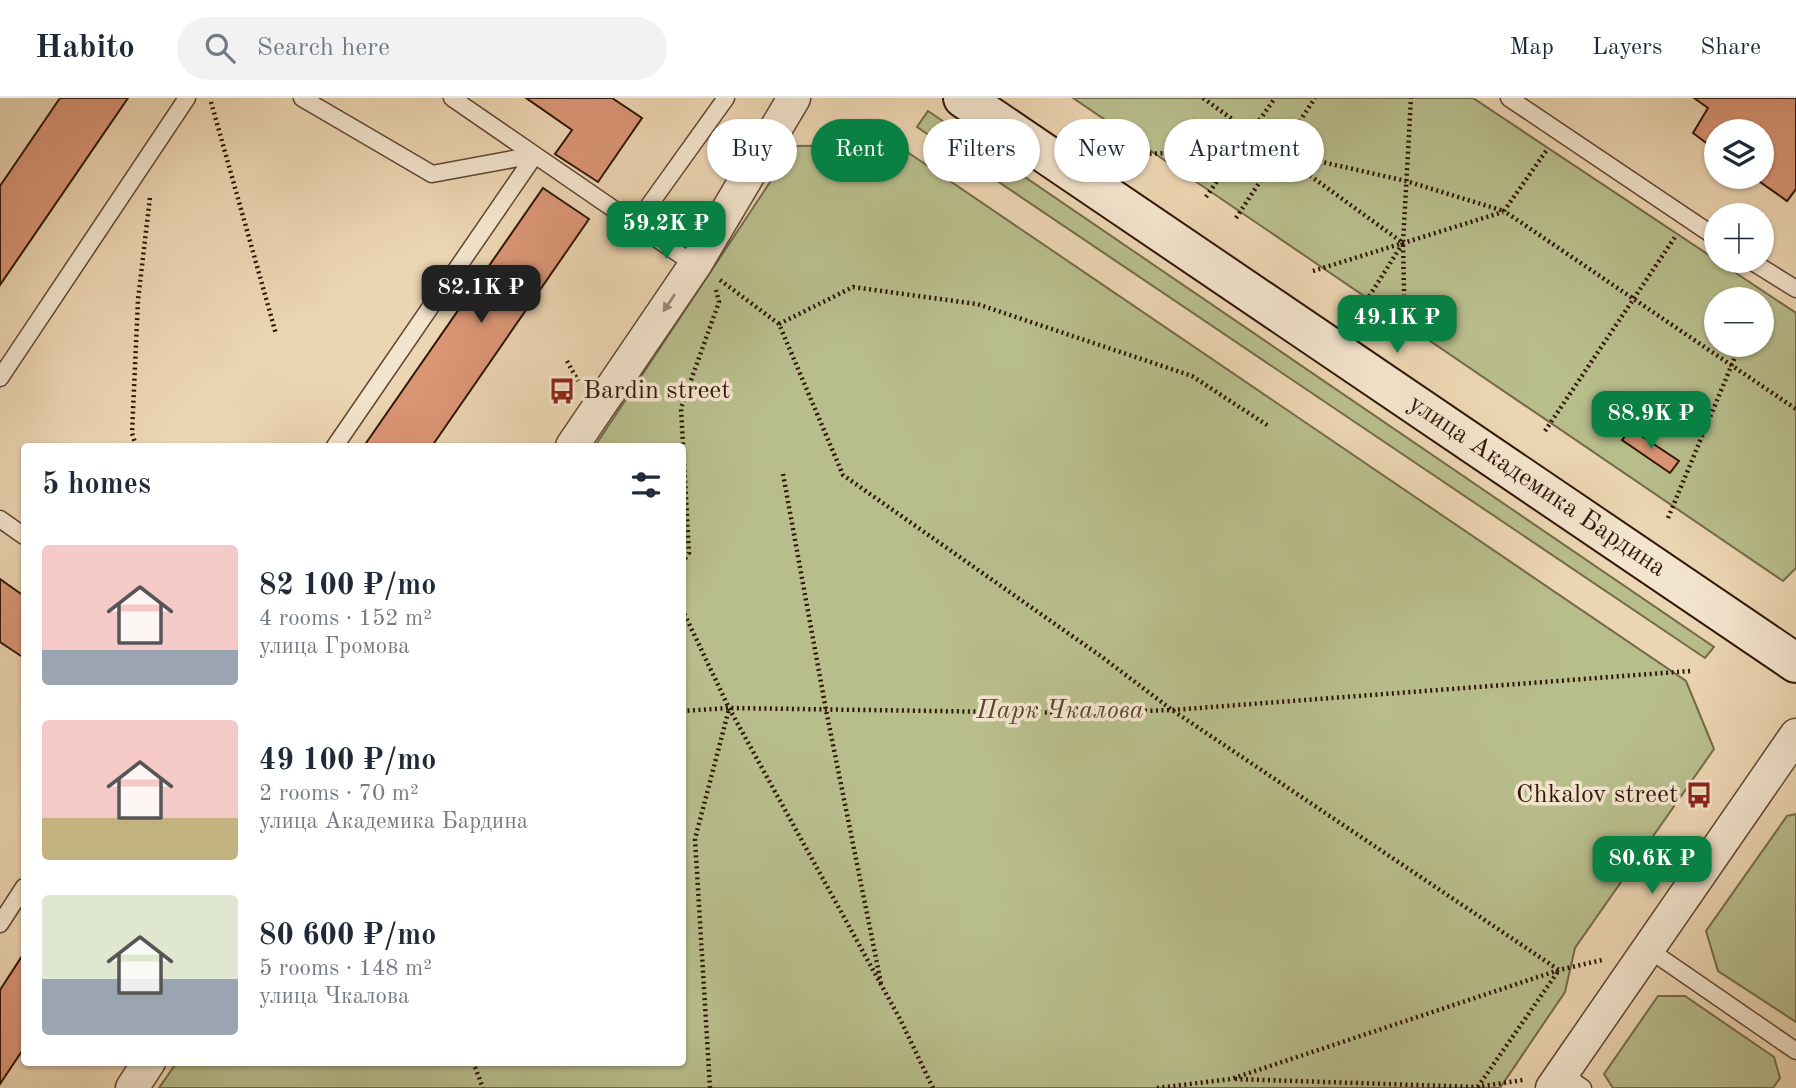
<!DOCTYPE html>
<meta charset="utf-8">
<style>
body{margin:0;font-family:"Old Standard TT",serif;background:#f2f2f3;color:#1f2937;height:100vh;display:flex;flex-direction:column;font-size:26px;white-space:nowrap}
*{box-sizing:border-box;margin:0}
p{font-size:23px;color:#747a83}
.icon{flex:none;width:38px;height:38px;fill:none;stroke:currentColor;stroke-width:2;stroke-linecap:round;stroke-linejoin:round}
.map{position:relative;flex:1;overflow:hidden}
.panel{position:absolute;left:21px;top:345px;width:665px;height:623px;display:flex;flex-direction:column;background:#fff;border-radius:7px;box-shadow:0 2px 5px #0004}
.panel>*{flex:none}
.top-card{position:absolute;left:707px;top:21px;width:665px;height:63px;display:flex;gap:14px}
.fabs{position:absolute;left:1704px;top:21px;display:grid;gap:14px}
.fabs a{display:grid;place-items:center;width:70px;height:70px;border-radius:50%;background:#fff;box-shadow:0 2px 5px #0004;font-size:35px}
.price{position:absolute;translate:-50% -60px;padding:0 16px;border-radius:14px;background:#0b8043;color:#fff;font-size:23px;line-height:46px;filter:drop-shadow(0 2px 4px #0008)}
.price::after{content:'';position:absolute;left:50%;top:42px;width:21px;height:16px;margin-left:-10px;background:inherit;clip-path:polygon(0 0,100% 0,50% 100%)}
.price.on{background:#222;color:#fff}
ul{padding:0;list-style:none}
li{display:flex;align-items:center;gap:21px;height:175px;padding:0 21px}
li span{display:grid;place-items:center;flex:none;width:196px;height:140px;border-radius:7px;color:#555}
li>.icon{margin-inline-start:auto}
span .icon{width:84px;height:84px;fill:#fffc;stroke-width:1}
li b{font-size:30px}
h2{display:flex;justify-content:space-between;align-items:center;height:84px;padding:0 21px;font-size:30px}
.chip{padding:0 24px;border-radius:32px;background:#fff;box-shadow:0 2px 5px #0004;font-size:24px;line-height:63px}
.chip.on{background:#0b8043;color:#fff}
header{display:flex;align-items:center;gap:42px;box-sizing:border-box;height:98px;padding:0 35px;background:#fff;border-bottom:2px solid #e0e1e3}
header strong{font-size:33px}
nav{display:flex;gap:38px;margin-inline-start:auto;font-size:24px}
.search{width:490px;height:63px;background:#f2f2f3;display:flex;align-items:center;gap:18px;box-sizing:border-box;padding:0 24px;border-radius:38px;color:#747a83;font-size:26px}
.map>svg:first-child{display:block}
.green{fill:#b8bd8c;stroke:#746a4a;stroke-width:2;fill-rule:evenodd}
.building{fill:#da9575;stroke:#311608;stroke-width:2}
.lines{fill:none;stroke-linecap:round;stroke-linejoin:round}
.lane-casing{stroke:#604632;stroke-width:19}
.street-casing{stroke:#604632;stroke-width:35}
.secondary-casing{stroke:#311608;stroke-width:42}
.path{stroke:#311608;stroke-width:4.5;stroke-dasharray:2 3.5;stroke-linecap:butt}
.lane{stroke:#f3e4cd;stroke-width:16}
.street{stroke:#f3e4cd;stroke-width:32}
.secondary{stroke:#f3e4cd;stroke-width:38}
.oneway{fill:#9c8774}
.labels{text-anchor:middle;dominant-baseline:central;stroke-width:7;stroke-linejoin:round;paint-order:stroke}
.poi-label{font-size:26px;fill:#311608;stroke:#f3e4cd;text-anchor:start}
.street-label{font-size:26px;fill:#311608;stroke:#f3e4cd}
.park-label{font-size:26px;font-style:italic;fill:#5a4830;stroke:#f3e4cd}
</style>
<header>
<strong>Habito</strong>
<div class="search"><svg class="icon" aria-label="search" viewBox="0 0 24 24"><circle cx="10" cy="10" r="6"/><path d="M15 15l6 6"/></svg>Search here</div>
<nav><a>Map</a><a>Layers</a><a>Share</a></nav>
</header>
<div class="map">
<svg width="1796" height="990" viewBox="0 0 1796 990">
<rect width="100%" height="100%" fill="#ecd5b2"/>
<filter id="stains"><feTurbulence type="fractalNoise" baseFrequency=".00286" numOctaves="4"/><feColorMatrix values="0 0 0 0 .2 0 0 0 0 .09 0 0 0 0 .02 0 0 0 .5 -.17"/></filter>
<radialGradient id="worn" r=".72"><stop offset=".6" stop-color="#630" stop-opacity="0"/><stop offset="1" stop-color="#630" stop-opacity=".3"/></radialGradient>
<path class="green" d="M1073,0H1473L1796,215V470L1783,483ZM1717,201H1762V247H1717Z
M928,13L1714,549L1705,560L917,29Z
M897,47L1686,583L1714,651L1575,850L1565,894L1500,990H159L177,964H682V348H595L794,48Z
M1796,716V924L1718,873L1706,833L1787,718Z
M1658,898H1685L1774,959L1780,980L1773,990H1613L1604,976Z"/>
<path class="building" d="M60,0H128L0,187V88Z
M526,0H612L642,20L598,84L555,56L572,32Z
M1694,0H1796V91L1787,103L1753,79H1762V33H1717V53L1693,35L1708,10Z
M543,90L589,121L432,348H364Z
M1631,331L1679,363L1670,375L1622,342Z
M0,481L24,498V560L0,544Z
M24,855V950L0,986V892Z"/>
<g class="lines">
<g class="lane-casing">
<path id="lane" d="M302,0L432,76L535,57
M452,0L695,167
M1509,0L1717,140
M635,127L726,0
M1751,163L1796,191
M0,280L187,0
M335,348L535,57
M0,421L24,438
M0,826L24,789
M1648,851L1796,953
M1562,975L1583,990"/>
</g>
<g class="street-casing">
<path id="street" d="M572,348L695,167L794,0
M132,990L149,964
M1552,990L1796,637"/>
</g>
<g class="secondary-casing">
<path id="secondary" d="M963,0L1796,565"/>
</g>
<path class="path" d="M1203,0L1403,145L1363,208
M211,4L276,236
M1546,53L1504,113L1796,311
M1144,56L1239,52L1278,54L1406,83L1504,113
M1206,99L1275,0
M1236,120L1315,0
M1313,173L1503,114
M720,182L779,226L843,377L1102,559L1172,612L1559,872L1477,990
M779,226L853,189L977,206L1192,278L1270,329
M1405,237L1403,145L1411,0
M567,263L578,283
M1545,333L1675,139
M136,348L132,335L138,202L150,99
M783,376L826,612L881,885
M1668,420L1740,247
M682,465L689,455L681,310L719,204L716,192
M682,511L729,610L900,921L933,990
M682,613L729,610L1073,615
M1112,614L1172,612L1690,573
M473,964L483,990
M1235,981L1477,989L1523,982
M710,990L695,741L729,611
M1157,990L1231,981L1559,872L1602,862"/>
<use href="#lane" class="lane"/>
<use href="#street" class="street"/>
<use href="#secondary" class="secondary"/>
</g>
<defs><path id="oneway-solid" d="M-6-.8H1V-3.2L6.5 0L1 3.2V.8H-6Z" transform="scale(1.75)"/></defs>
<use class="oneway" href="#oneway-solid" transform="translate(669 205) rotate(124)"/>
<defs>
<g id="bus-bare" transform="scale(2.1)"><path d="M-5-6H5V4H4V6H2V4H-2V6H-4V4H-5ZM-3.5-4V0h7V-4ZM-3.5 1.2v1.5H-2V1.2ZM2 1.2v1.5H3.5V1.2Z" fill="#8f2418" stroke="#f3e4cd" stroke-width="2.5" paint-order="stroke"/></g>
</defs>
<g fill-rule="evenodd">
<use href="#bus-bare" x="562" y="293"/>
<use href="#bus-bare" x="1699" y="697"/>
</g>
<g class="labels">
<g class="poi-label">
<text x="583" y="293">Bardin street</text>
<text x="1678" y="697" text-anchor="end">Chkalov street</text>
</g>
<g class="street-label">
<text transform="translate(1537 388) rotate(34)">улица Академика Бардина</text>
</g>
<g class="park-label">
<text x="1060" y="613">Парк Чкалова</text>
</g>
</g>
<rect width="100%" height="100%" filter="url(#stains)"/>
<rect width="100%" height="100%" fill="url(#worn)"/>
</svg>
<div class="fabs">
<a><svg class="icon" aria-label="layers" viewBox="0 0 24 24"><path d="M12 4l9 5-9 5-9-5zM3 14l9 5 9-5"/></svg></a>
<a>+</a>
<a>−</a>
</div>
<b class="price" style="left:666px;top:163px">59.2K ₽</b>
<b class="price on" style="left:481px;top:227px">82.1K ₽</b>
<b class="price" style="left:1397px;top:257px">49.1K ₽</b>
<b class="price" style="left:1651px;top:353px">88.9K ₽</b>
<b class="price" style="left:1652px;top:798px">80.6K ₽</b>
<div class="top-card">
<a class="chip">Buy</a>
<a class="chip on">Rent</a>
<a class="chip">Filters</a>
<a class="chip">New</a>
<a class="chip">Apartment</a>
</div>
<section class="panel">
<h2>5 homes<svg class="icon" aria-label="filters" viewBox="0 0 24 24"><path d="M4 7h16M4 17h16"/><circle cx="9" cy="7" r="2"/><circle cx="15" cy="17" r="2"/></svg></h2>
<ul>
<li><span style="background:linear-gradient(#f6c9c9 75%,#9aa5b1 0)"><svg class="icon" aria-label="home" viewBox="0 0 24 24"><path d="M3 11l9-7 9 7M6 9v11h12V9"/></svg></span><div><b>82 100 ₽/mo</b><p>4 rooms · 152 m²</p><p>улица Громова</p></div></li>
<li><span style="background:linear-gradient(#f6c9c9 70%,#c2b280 0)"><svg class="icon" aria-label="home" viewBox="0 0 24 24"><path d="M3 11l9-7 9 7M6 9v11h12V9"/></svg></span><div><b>49 100 ₽/mo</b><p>2 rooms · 70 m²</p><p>улица Академика Бардина</p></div></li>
<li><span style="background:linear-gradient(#dfe7d0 60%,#9aa5b1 0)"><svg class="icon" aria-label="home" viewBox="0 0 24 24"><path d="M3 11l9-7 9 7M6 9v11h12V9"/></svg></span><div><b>80 600 ₽/mo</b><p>5 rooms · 148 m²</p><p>улица Чкалова</p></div></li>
</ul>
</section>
</div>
